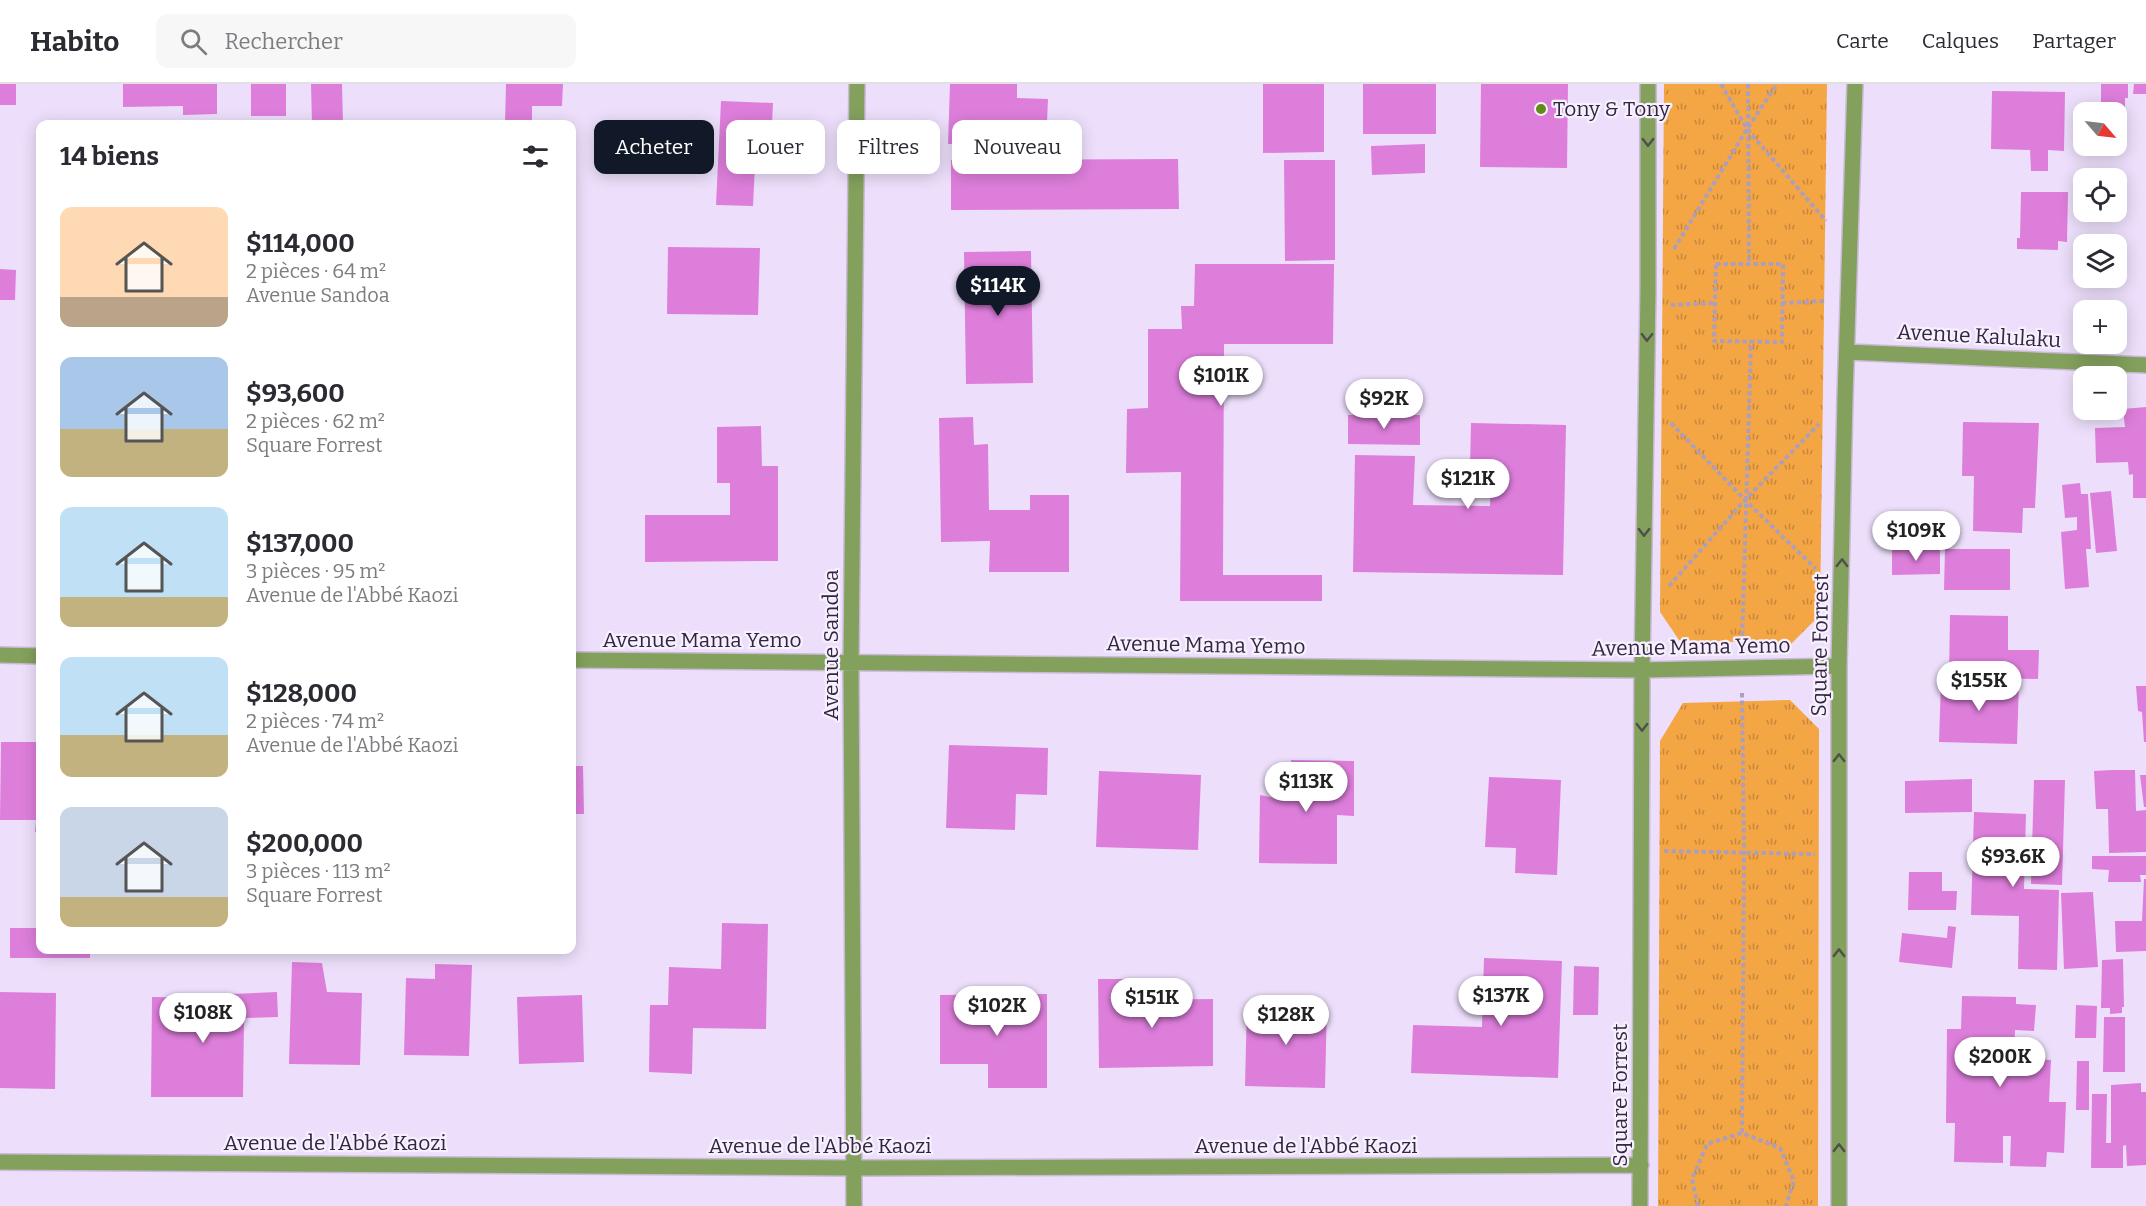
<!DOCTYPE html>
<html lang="fr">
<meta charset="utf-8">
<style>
body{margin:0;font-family:Bitter,serif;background:#f7f7f7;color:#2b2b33;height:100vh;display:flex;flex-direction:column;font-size:22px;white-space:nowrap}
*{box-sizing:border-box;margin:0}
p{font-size:20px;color:#7c7c81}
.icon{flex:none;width:33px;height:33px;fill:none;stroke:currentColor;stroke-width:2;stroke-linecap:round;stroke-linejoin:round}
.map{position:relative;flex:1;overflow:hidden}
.sheet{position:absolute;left:36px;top:36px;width:540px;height:834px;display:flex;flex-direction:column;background:#fff;border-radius:12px;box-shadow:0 3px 15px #0003}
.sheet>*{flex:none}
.guide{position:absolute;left:594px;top:36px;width:570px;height:54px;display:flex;gap:12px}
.needle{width:39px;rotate:118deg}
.buttons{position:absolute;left:2073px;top:18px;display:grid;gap:12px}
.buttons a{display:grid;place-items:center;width:54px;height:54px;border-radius:12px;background:#fff;box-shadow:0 3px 15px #0003;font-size:30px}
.price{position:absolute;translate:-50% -51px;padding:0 14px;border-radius:21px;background:#fff;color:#222;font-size:20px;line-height:39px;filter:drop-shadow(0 2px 3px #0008)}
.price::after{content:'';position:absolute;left:50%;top:36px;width:18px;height:14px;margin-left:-9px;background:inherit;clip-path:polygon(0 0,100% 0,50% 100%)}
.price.current{background:#111827;color:#fff}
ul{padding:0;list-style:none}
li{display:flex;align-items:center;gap:18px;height:150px;padding:0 24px}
li span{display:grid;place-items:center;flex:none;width:168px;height:120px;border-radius:12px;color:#555}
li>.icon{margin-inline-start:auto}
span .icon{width:72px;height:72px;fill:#fffc;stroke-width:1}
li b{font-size:26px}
h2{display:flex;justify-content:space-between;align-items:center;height:72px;padding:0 24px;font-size:26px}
.chip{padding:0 21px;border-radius:12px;background:#fff;box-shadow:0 3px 15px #0003;font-size:21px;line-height:54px}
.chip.current{background:#111827;color:#fff}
header{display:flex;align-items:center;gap:36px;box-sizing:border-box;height:84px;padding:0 30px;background:#fff;border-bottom:2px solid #e1e1e2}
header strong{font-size:28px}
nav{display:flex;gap:33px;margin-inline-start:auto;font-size:21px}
.search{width:420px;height:54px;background:#f7f7f7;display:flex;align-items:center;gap:15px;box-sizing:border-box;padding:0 21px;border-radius:12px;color:#7c7c81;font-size:22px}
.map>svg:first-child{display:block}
.grass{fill:url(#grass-tufts)}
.building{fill:#dd7edb}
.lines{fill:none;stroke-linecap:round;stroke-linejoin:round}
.minor-casing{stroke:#c8bad5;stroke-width:18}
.path{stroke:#ad9fba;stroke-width:4;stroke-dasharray:4.5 3;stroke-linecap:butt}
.minor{stroke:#83a15c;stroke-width:15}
.oneway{stroke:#4f5049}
.poi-dot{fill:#628b18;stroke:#f7f0fe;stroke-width:2}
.labels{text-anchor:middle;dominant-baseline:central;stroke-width:4.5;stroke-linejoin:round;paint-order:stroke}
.poi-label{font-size:21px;fill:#33253f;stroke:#f7f0fe;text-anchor:start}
.street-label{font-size:21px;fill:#33253f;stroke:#f7f0fe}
</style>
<header>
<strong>Habito</strong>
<div class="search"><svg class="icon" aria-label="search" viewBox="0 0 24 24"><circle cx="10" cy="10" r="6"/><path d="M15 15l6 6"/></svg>Rechercher</div>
<nav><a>Carte</a><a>Calques</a><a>Partager</a></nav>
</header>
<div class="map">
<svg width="2146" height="1122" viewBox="0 0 2146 1122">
<defs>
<pattern id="grass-tufts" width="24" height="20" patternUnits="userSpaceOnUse" patternTransform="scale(1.5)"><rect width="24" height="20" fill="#f5a644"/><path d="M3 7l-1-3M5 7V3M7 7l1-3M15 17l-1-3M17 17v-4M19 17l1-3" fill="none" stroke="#c7873a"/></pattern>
</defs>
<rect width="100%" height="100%" fill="#eddffb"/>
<path class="grass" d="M1664,0H1827L1820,531L1791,560L1679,556L1660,528Z
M1790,616L1819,645L1818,1122H1658L1660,657L1683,619Z"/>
<path class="building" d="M0,0H16V21H0Z
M123,0H217V30L183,31V22L123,23Z
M251,0H286V32H251Z
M311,0H342L343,40H312Z
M506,0H563L562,22H532V40H505Z
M950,0H1017V14L1048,15L1046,62L948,60Z
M1263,0H1324V68L1263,69Z
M1363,0H1436V50H1363Z
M1481,0H1568L1567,84L1480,83Z
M2101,0H2128V14H2125V48H2116V28H2101Z
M2134,0H2146V10H2133Z
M1992,7L2065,8L2064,67L2048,66V87H2031L2030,66L1991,65Z
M721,17L773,19L770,82L755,81L753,122L716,121Z
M1425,60V89L1372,91L1371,62Z
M1178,75L1179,125L951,126V76Z
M1284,76H1335V176L1285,177Z
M2021,108H2068L2067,158L2058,157V166L2017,165V154H2020Z
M668,163L760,164L758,231L667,230Z
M1031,167L1033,299L966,300L964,168Z
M1195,180H1334L1333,260H1224L1223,491H1322V517H1180L1181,388L1126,389L1127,325L1148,324V245H1182L1181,222H1194Z
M0,185L16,186L15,216H0Z
M2146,323V414H2133V390L2129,391L2128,378L2096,379L2095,344L2125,343L2123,325Z
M1348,331H1420V361L1348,360Z
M973,333L974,361L988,360L989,426H1030V411H1069V488H989L990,457L941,458L939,334Z
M1963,338L2039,339L2035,424H2023L2022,449L1973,447L1974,392H1962Z
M1471,339L1566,341L1563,491L1353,488L1355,371L1415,372L1413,421L1490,422L1491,383H1470Z
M761,342L762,382H778V477L645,478V431H730V399H717V343Z
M2080,399L2081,410H2088L2091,465H2086L2089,503L2065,505L2061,448L2077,446V433L2065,434L2062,401Z
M2111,407L2117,467L2096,469L2090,409Z
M1940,465V490L1892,491V466Z
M1945,465H2010V506H1944Z
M1950,531L2008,532V566H2039L2038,595L1949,593Z
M1941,597L2019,599L2017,660L1939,658Z
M2136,602H2146V658H2144L2142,628L2138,627Z
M1,658H40V748H35L36,736H0Z
M949,661L1048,664L1047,711L1016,710L1015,746L946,744Z
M1291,676L1354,677V732L1337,731V780L1259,779L1260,711L1274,714V690H1291Z
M572,682H583L584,730H572Z
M2112,686H2135L2136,727L2146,726V768L2109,769L2108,725H2096L2094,687Z
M1099,687L1201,691L1198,766L1096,763Z
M2140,691H2146V723H2144Z
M1489,693L1561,696L1557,791L1515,789L1516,764L1485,763Z
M1972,695V728L1905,729V697Z
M2034,696H2065L2062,801L2031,800Z
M1974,728L2026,730L2024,805L2059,806L2057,886L2018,885L2019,832L1971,831Z
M2092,772H2146V791H2140L2141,798H2108L2109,786L2092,785Z
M1909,788H1942V807H1957L1956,826H1908Z
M2144,795H2146V867L2116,868L2115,837H2142Z
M2093,808L2098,883L2064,885L2061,809Z
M722,839L768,840L766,945L693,944L692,990L649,988L650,921H668L669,883L721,885Z
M1948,842L1956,843L1952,884L1899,878L1902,849L1947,854Z
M10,844H40V866H90V874H10Z
M1484,874L1562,877L1558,994L1411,989L1413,941L1482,943Z
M2123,875L2124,923H2122V929L2110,930V924H2101L2102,876Z
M292,878L322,879L327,908L362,909L360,981L289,980Z
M435,880L472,881L469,972L404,971L406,894L435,895Z
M1574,882L1599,883L1598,931H1573Z
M1098,895H1140V916L1213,915V982L1099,984Z
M0,908L56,909L55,1005L0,1004Z
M277,908L278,933L244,934L243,1013H151L152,913L231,914V910Z
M1047,910V1004H988V980H940V911Z
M582,911L584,978L519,980L517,913Z
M1962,912L2016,913V920L2036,921L2034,947L2015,946L2014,974L2051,976L2049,1018H2066L2064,1069L2047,1068L2046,1083L2010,1082L2011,1052H2003V1079L1954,1078L1955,1039H1946L1947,945H1961Z
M1247,920L1327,921L1325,1004L1245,1002Z
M2076,921L2097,922L2096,954H2075Z
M2104,933H2125V988H2103Z
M2077,977H2089V1026H2076Z
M2141,999V1008H2146V1081L2127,1082L2126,1061L2123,1062V1084H2091L2092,1010H2107L2106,1059H2111V1001Z"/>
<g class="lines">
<g class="minor-casing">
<path id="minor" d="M1847,268L2146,281
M0,571L40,572
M572,576L1642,586L1839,582
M0,1078L854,1084L1641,1081
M854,1122L851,579L857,0
M1640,1122L1642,586L1648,207V0
M1839,1122V582L1845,314L1855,0"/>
</g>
<path class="path" d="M1721,0L1747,45L1826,137
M1748,0L1749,180
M1674,165L1747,45L1777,0
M1716,180H1783L1782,258L1714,257Z
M1782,219L1824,217
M1671,221L1715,219
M1671,339L1745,416L1816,485
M1669,502L1745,416L1819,340
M1742,559L1751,257
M1742,609L1744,769L1742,1049
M1664,767L1815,770
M1698,1122L1692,1095L1707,1060L1742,1049L1780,1064L1794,1097L1786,1122"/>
<use href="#minor" class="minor"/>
</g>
<defs><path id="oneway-chevron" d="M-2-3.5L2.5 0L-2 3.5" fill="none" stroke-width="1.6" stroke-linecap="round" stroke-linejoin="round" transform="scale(1.5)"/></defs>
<g class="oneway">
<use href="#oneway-chevron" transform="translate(1648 58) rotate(90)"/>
<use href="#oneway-chevron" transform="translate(1647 253) rotate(91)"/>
<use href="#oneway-chevron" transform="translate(1644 448) rotate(91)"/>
<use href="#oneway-chevron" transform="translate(1842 479) rotate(-89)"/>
<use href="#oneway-chevron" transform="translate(1642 643) rotate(90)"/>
<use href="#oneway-chevron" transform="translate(1839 674) rotate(-90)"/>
<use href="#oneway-chevron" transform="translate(1839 869) rotate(-90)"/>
<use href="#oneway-chevron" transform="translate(1839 1064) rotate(-90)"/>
</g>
<circle class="poi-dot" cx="1541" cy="25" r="6"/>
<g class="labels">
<g class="poi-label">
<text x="1553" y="25">Tony &amp; Tony</text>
</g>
<g class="street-label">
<text transform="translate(1979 252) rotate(3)">Avenue Kalulaku</text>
<text x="702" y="556">Avenue Mama Yemo</text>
<text transform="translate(831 561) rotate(-90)">Avenue Sandoa</text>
<text transform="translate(1206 561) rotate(1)">Avenue Mama Yemo</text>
<text transform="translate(1820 561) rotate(-89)">Square Forrest</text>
<text transform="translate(1691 563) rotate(-1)">Avenue Mama Yemo</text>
<text transform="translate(1620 1011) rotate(-90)">Square Forrest</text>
<text x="335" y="1059">Avenue de l'Abbé Kaozi</text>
<text x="820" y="1062">Avenue de l'Abbé Kaozi</text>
<text x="1306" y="1062">Avenue de l'Abbé Kaozi</text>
</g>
</g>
</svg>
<div class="buttons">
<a><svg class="needle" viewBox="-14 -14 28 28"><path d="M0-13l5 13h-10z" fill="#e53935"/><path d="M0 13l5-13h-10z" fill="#7c7c81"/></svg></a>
<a><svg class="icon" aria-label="locate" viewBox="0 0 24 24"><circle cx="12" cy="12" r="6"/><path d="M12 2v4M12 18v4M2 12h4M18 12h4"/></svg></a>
<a><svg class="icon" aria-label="layers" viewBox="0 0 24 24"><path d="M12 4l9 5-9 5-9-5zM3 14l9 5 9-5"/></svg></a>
<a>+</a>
<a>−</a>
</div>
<b class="price current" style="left:998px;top:233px">$114K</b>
<b class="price" style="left:1221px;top:323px">$101K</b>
<b class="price" style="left:1384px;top:346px">$92K</b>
<b class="price" style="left:1468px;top:426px">$121K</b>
<b class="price" style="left:1916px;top:478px">$109K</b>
<b class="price" style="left:1979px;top:628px">$155K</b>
<b class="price" style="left:1306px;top:729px">$113K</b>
<b class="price" style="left:2013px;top:804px">$93.6K</b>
<b class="price" style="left:1501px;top:943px">$137K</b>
<b class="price" style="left:1152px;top:945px">$151K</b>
<b class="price" style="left:997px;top:953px">$102K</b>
<b class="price" style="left:203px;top:960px">$108K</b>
<b class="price" style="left:1286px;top:962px">$128K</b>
<b class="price" style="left:2000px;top:1004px">$200K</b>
<div class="guide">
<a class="chip current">Acheter</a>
<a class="chip">Louer</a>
<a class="chip">Filtres</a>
<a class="chip">Nouveau</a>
</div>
<section class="sheet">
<h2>14 biens<svg class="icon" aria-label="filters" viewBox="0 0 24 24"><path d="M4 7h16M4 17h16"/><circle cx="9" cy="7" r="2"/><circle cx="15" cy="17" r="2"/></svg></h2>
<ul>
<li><span style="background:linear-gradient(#ffd9b3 75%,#b9a48a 0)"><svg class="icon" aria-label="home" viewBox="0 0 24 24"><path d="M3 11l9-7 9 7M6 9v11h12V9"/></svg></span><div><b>$114,000</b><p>2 pièces · 64 m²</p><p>Avenue Sandoa</p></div></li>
<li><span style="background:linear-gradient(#a9c7e8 60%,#c2b280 0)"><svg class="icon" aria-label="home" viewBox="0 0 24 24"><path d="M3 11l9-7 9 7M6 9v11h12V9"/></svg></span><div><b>$93,600</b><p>2 pièces · 62 m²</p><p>Square Forrest</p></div></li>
<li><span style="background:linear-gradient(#bfe0f5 75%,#c2b280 0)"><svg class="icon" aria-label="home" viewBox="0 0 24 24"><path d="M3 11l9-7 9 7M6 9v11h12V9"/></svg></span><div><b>$137,000</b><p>3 pièces · 95 m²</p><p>Avenue de l'Abbé Kaozi</p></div></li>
<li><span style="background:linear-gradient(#bfe0f5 65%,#c2b280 0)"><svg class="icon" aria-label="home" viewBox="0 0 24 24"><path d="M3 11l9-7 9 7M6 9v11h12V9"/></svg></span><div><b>$128,000</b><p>2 pièces · 74 m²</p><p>Avenue de l'Abbé Kaozi</p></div></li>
<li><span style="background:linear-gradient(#c9d6e8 75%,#c2b280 0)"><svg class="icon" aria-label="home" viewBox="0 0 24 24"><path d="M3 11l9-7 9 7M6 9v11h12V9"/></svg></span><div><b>$200,000</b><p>3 pièces · 113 m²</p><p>Square Forrest</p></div></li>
</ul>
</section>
</div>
